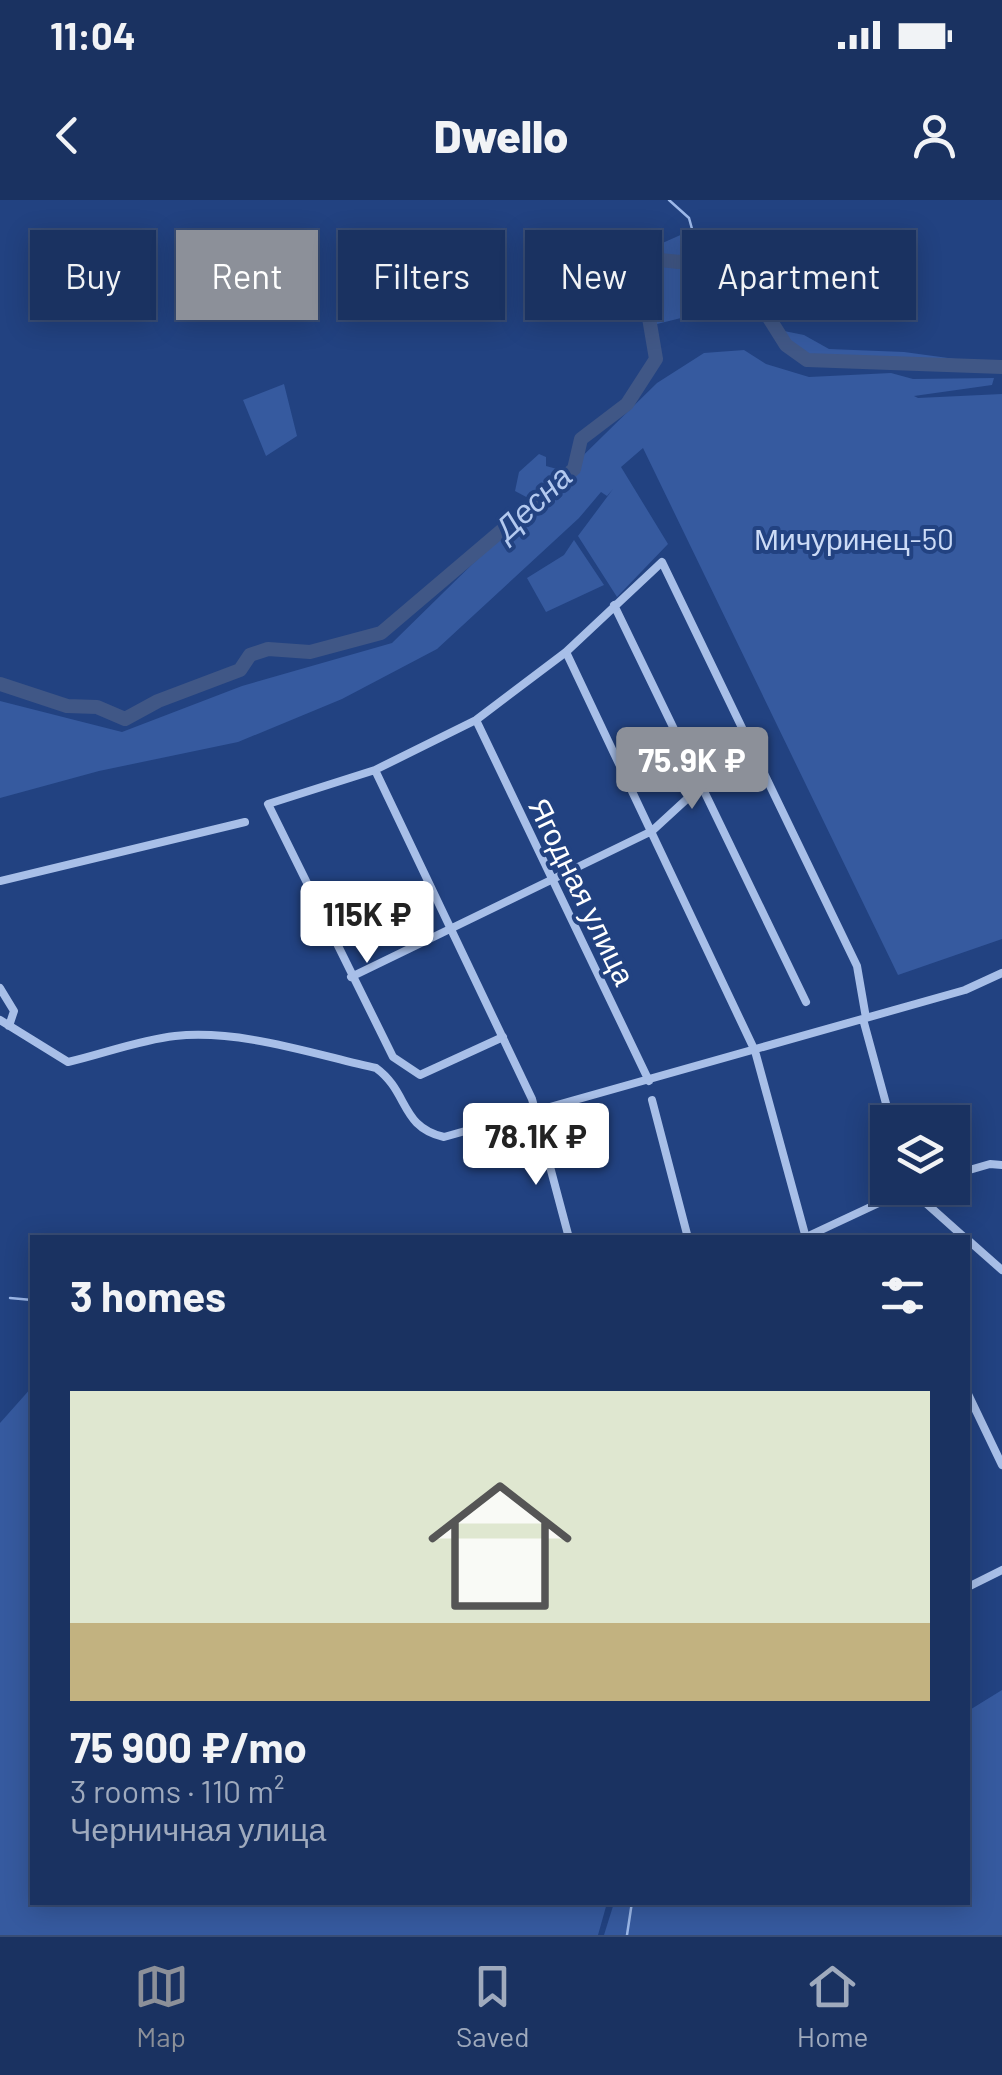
<!DOCTYPE html>
<meta charset="utf-8">
<style>
body{margin:0;font-family:Barlow,sans-serif;background:#233a67;color:#f1f3f6;height:100vh;display:flex;flex-direction:column;font-size:38px;white-space:nowrap}
*{box-sizing:border-box;margin:0}
p{font-size:32px;color:#9faabd}
.icon{flex:none;width:55px;height:55px;fill:none;stroke:currentColor;stroke-width:2;stroke-linecap:round;stroke-linejoin:round}
.map{position:relative;flex:1;overflow:hidden}
.panel{position:absolute;left:30px;top:1035px;width:940px;height:670px;display:flex;flex-direction:column;background:#1a3261;border-radius:0px;box-shadow:0 5px 25px #0003,0 0 0 2px #384d76}
.panel>*{flex:none}
.top-card{position:absolute;left:30px;top:30px;width:942px;height:90px;display:flex;gap:20px}
.fabs{position:absolute;left:870px;top:905px;display:grid;gap:20px}
.fabs a{display:grid;place-items:center;width:100px;height:100px;border-radius:0px;background:#1a3261;box-shadow:0 5px 25px #0003,0 0 0 2px #384d76;font-size:50px}
.price{position:absolute;translate:-50% -85px;padding:0 22px;border-radius:10px;background:#fff;color:#222;font-size:32px;line-height:65px;filter:drop-shadow(0 2px 5px #0008)}
.price::after{content:'';position:absolute;left:50%;top:60px;width:30px;height:22px;margin-left:-15px;background:inherit;clip-path:polygon(0 0,100% 0,50% 100%)}
.price.active{background:#8c9099;color:#fff}
ul{padding:0;list-style:none}
li{display:grid;align-content:center;gap:20px;height:530px;padding:0 40px}
li+li{border-top:2px solid #384d76}
li span{display:grid;place-items:center;height:310px;border-radius:0px;color:#555}
li>.icon{margin-inline-start:auto}
span .icon{width:180px;height:180px;fill:#fffc;stroke-width:1}
li b{font-size:42px}
h2{display:flex;justify-content:space-between;align-items:center;height:120px;padding:0 40px;font-size:42px}
.chip{padding:0 35px;border-radius:0px;background:#1a3261;box-shadow:0 5px 25px #0003,0 0 0 2px #384d76;font-size:35px;line-height:90px}
.chip.active{background:#8c9099;color:#fff}
.status{display:flex;justify-content:space-between;align-items:center;height:70px;padding:0 50px;background:#1a3261;direction:ltr}
.status svg{height:28px;fill:currentColor}
header{display:flex;justify-content:space-between;align-items:center;height:130px;padding:0 40px;background:#1a3261;font-size:45px;font-weight:800}
.menu{display:flex;justify-content:space-around;align-items:center;height:140px;border-top:2px solid #384d76;background:#1a3261;font-size:28px;color:#9faabd}
.menu a{display:grid;justify-items:center;gap:5px}
.menu .active{color:#8c9099}
.map>svg:first-child{display:block}
.green{fill:#365a9f}
.lines{fill:none;stroke-linecap:round;stroke-linejoin:round}
.stream{stroke:#9cb8e9;stroke-width:2.5}
.river{stroke:#405786;stroke-width:14}
.street{stroke:#a8bfe8;stroke-width:8}
.labels{text-anchor:middle;dominant-baseline:central;stroke-width:8;stroke-linejoin:round;paint-order:stroke}
.park-label{font-size:30px;fill:#ccdbf6;stroke:#224281}
.street-label{font-size:30px;fill:#fff;stroke:#224281}
.water-label{font-size:32px;font-style:italic;fill:#b3c9ef;stroke:#224281}
</style>
<div class="status"><b>11:04</b><svg viewBox="0 0 49 12"><path d="M0 12V9h3v3zM5 12V6h3v6zM10 12V3h3v9zM15 12V0h3v12zM26 1h20v11H26zM47 4h2v5h-2z"/></svg></div>
<header><svg class="icon" aria-label="back" viewBox="0 0 24 24"><path d="M15 5l-7 7 7 7"/></svg>Dwello<svg class="icon" aria-label="person" viewBox="0 0 24 24"><circle cx="12" cy="8" r="4"/><path d="M4 21q1-7 8-7t8 7"/></svg></header>
<div class="map">
<svg width="1002" height="1735" viewBox="0 0 1002 1735">
<rect width="100%" height="100%" fill="#224281"/>
<path class="green" d="M694,29C706,30 722,28 733,31C766,42 791,92 774,121C756,93 739,78 704,86L685,117L657,124L642,81L641,58L649,49Z
M784,131L804,135L829,149L904,152L985,163L989,171L914,160L807,158L789,144Z
M744,150L766,164L809,177L891,173L913,179L994,178L992,185L914,196L918,198L1002,194V739L898,775L643,248L621,267L668,344L617,397L578,336L613,289L607,296L601,292L579,318L437,449L342,499L238,542L99,571L0,598V501L122,532L242,486L392,443L657,183L704,153Z
M284,184L297,236L266,256L243,200Z
M539,254L546,257V266L557,269L530,299L515,291L519,272Z
M574,340L604,385L546,412L527,378L564,355Z
M32,1187V1702L607,1703L598,1735H0V1223Z
M1002,1490V1735H604L614,1703L968,1702V1511Z"/>
<g class="lines">
<path class="stream" d="M669,0L689,18L700,58
M10,1098L32,1100
M627,1735L632,1702"/>
<path class="river" d="M0,484L67,506L97,507L125,519L158,501L240,470L250,455L268,449L310,452L381,433L574,269L581,239L627,204L656,159L640,65C656,55 669,63 687,62C709,60 727,44 750,49L754,94L786,145L807,160L1002,167"/>
<path class="street" d="M614,405L806,802
M566,452L755,851L806,1038
M476,520L649,881
M375,570L532,899L569,1038
M0,681L245,622
M351,777L652,631L750,541
M0,788L14,811L9,826
M863,819L891,922
M0,820L68,862C103,854 139,840 175,836C240,829 313,854 376,868C409,892 400,927 444,937L965,790L1002,773
M503,837L420,875L393,857L268,604L375,570L476,520L566,452L662,362L857,766L866,818
M652,900L688,1038
M952,975L990,964L1002,965
M909,988L965,1038
M804,1038L911,988
M968,1040L1002,1070
M968,1194L1002,1265
M968,1387L1002,1370"/>
</g>
<g class="labels">
<g class="park-label">
<text x="854" y="338">Мичуринец-50</text>
</g>
<g class="street-label">
<text transform="translate(583 691) rotate(64)">Ягодная улица</text>
</g>
<g class="water-label">
<text transform="translate(532 301) rotate(-43)">Десна</text>
</g>
</g>
</svg>
<div class="fabs">
<a><svg class="icon" aria-label="layers" viewBox="0 0 24 24"><path d="M12 4l9 5-9 5-9-5zM3 14l9 5 9-5"/></svg></a>
</div>
<b class="price active" style="left:692px;top:612px">75.9K ₽</b>
<b class="price" style="left:367px;top:766px">115K ₽</b>
<b class="price" style="left:536px;top:988px">78.1K ₽</b>
<div class="top-card">
<a class="chip">Buy</a>
<a class="chip active">Rent</a>
<a class="chip">Filters</a>
<a class="chip">New</a>
<a class="chip">Apartment</a>
</div>
<section class="panel">
<h2>3 homes<svg class="icon" aria-label="filters" viewBox="0 0 24 24"><path d="M4 7h16M4 17h16"/><circle cx="9" cy="7" r="2"/><circle cx="15" cy="17" r="2"/></svg></h2>
<ul>
<li><span style="background:linear-gradient(#dfe7d0 75%,#c2b280 0)"><svg class="icon" aria-label="home" viewBox="0 0 24 24"><path d="M3 11l9-7 9 7M6 9v11h12V9"/></svg></span><div><b>75 900 ₽/mo</b><p>3 rooms · 110 m²</p><p>Черничная улица</p></div></li>
</ul>
</section>
</div>
<nav class="menu">
<a class="active"><svg class="icon" aria-label="map" viewBox="0 0 24 24"><path d="M3 6l6-2 6 2 6-2v14l-6 2-6-2-6 2zM9 4v14M15 6v14"/></svg>Map</a>
<a><svg class="icon" aria-label="saved" viewBox="0 0 24 24"><path d="M7 4h10v16l-5-4-5 4z"/></svg>Saved</a>
<a><svg class="icon" aria-label="home" viewBox="0 0 24 24"><path d="M3 11l9-7 9 7M6 9v11h12V9"/></svg>Home</a>
</nav>
